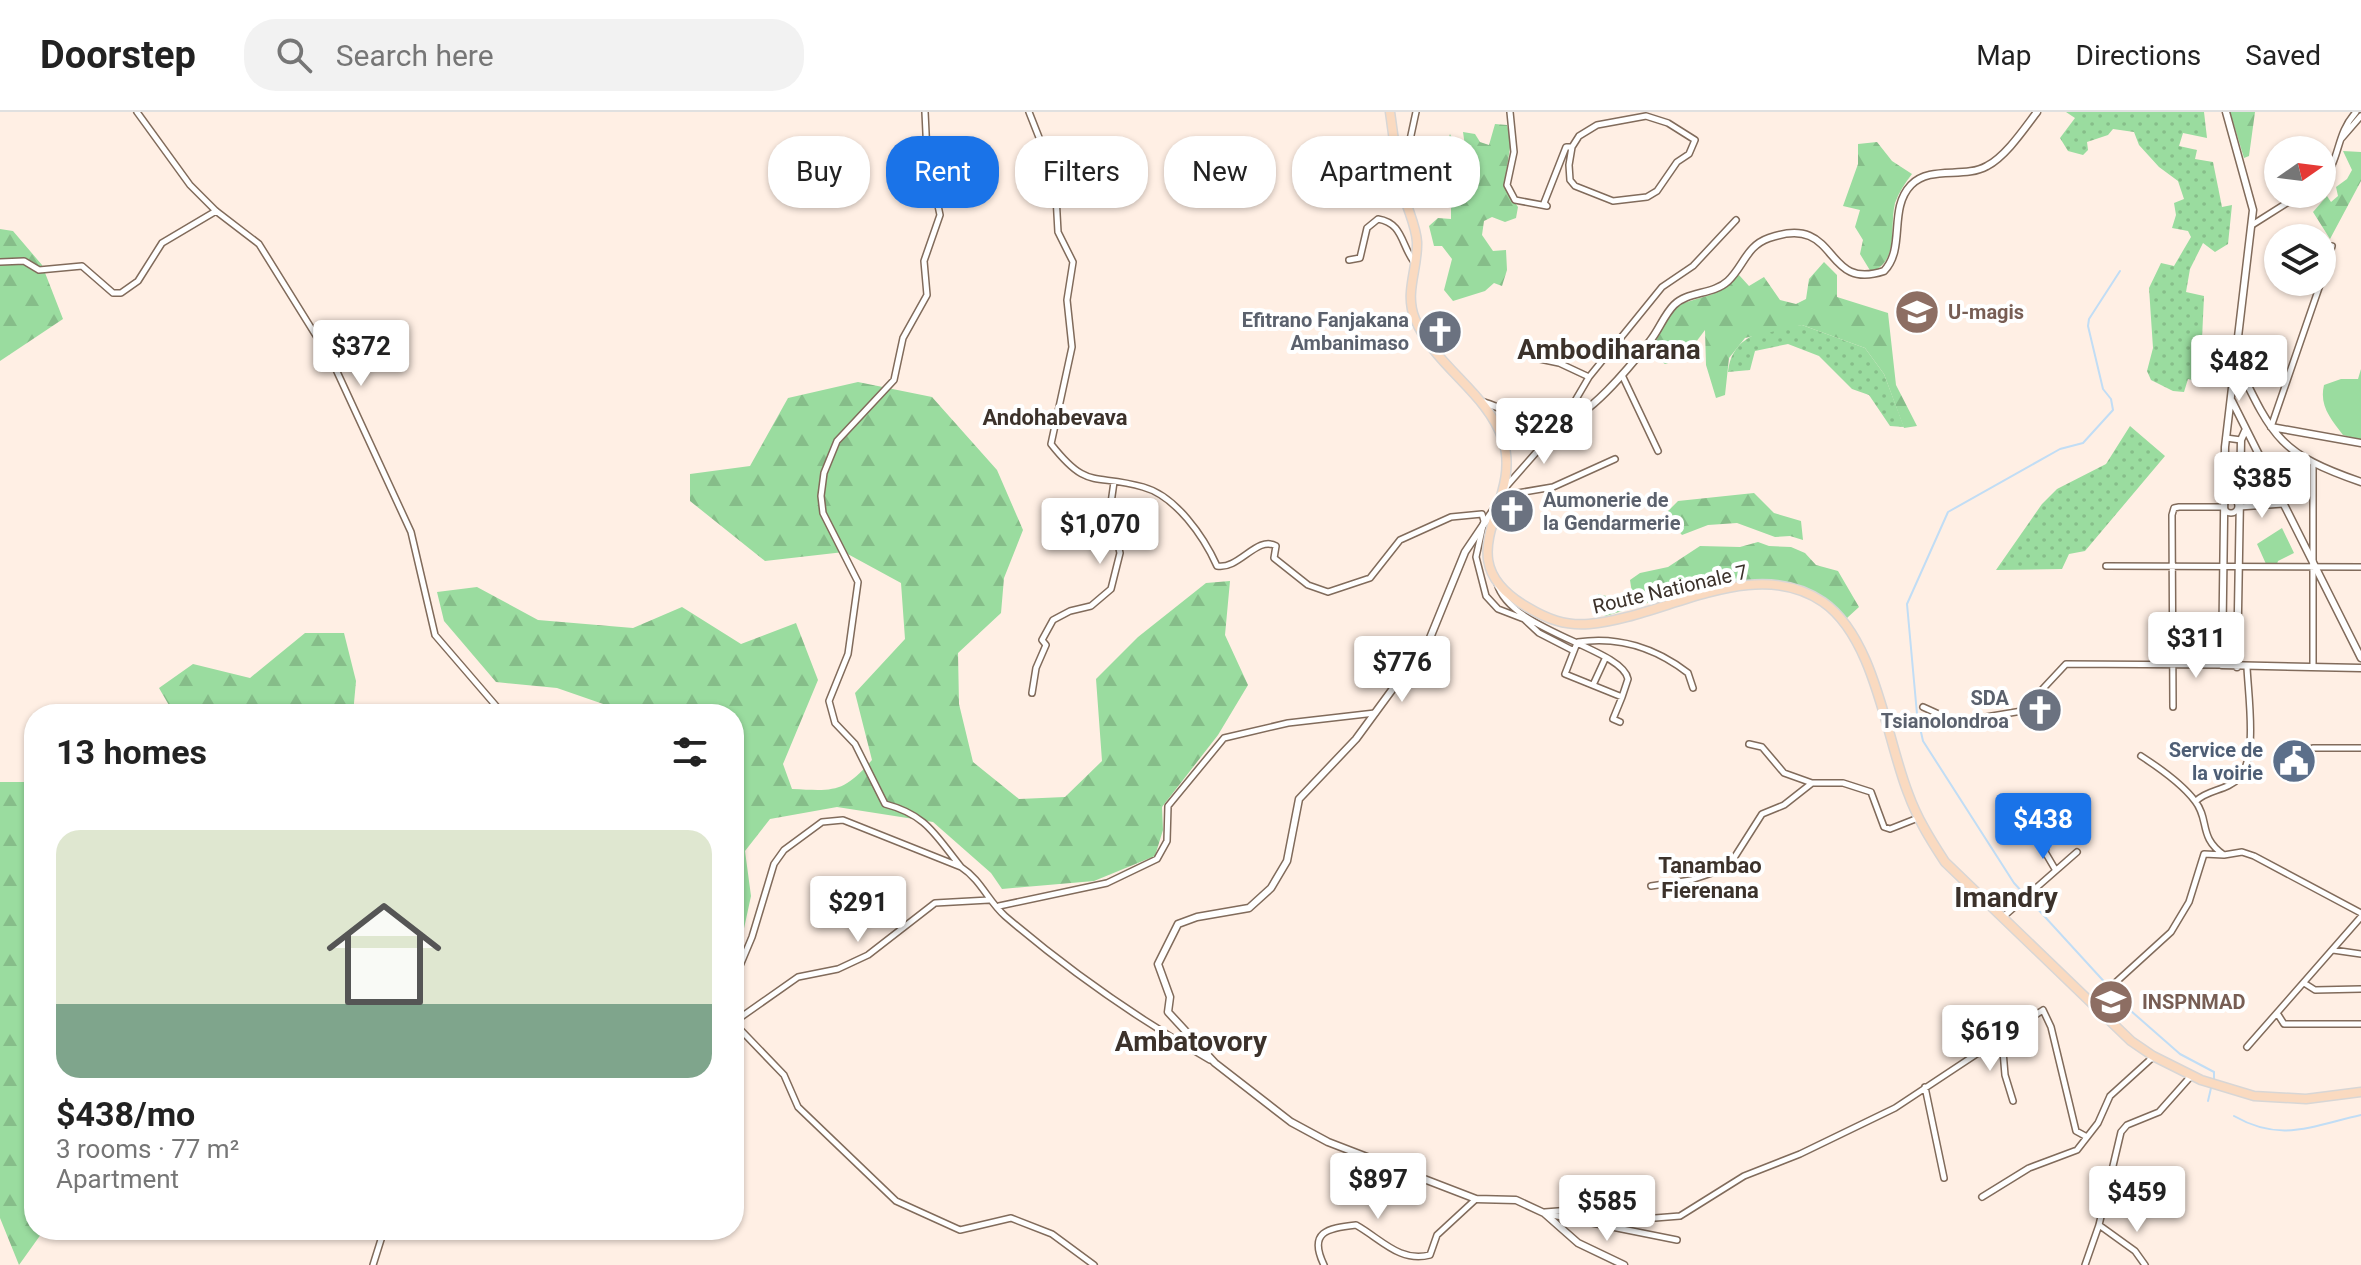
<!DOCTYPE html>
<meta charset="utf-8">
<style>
body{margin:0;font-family:Roboto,sans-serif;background:#f2f2f2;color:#222;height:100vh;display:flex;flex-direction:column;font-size:30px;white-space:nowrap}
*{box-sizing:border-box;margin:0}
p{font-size:26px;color:#767676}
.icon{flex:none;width:44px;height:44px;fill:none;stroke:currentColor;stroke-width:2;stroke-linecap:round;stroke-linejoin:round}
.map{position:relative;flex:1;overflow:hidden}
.details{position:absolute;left:24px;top:592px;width:720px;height:536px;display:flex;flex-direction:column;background:#fff;border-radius:32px;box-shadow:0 2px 6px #0004}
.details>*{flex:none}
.top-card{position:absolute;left:768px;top:24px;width:760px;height:72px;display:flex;gap:16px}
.needle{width:52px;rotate:76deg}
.controls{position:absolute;left:2264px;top:24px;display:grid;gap:16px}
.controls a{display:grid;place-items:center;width:72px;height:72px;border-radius:50%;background:#fff;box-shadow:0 2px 6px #0004;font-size:40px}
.price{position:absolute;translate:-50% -68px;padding:0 18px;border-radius:8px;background:#fff;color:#222;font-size:26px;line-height:52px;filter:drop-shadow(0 2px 4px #0008)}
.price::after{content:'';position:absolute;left:50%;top:48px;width:24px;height:18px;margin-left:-12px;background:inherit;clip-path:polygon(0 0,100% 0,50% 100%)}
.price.selected{background:#1a73e8;color:#fff}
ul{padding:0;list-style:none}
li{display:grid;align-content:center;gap:16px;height:424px;padding:0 32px}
li span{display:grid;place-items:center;height:248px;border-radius:24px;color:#555}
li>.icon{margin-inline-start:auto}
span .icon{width:144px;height:144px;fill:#fffc;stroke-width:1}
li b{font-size:34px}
h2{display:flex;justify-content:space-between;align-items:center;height:96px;padding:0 32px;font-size:34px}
.pill{padding:0 28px;border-radius:32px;background:#fff;box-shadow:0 2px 6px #0004;font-size:28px;line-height:72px}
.pill.selected{background:#1a73e8;color:#fff}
header{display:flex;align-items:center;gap:48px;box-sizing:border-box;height:112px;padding:0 40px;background:#fff;border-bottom:2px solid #e0e0e0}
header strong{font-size:38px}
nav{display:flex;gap:44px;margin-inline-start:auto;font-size:28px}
.search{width:560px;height:72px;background:#f2f2f2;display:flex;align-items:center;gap:20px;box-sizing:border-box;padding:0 28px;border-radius:32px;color:#767676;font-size:30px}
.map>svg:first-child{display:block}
.grass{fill:url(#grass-dots)}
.forest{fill:url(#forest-firs)}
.pitch{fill:#9adc9f}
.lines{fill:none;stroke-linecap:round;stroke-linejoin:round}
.stream{stroke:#c1ddf5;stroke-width:2}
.minor-casing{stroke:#816b5b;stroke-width:8}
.tertiary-casing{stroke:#816b5b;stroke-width:9}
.primary-casing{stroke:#d8d6d5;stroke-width:11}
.minor{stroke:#fff;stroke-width:5}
.tertiary{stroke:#fff;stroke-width:6}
.primary{stroke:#fadac0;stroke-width:8}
.labels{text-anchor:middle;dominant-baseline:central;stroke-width:8;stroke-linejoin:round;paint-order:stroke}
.education-label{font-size:20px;font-weight:bold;fill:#785e54;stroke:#fff;text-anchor:start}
.worship-label{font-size:20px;font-weight:bold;fill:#5b616d;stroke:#fff;text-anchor:end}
.street-label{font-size:20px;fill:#3c322b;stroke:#fff}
.service-label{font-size:20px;font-weight:bold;fill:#4e5e75;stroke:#fff;text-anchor:end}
.neighbourhood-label{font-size:22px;font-weight:bold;fill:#3c322b;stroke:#fff}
.district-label{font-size:28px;font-weight:bold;fill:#3c322b;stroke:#fff}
</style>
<header>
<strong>Doorstep</strong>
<div class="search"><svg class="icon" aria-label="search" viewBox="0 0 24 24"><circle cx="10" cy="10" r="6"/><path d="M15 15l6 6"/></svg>Search here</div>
<nav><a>Map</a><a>Directions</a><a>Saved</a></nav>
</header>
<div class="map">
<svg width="2361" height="1153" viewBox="0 0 2361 1153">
<defs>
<pattern id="grass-dots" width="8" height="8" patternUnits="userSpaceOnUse" patternTransform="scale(2)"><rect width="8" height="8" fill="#9adc9f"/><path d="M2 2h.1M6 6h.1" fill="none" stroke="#86bd89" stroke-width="1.8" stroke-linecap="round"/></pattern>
<pattern id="forest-firs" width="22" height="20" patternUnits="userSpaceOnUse" patternTransform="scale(2)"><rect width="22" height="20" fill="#9adc9f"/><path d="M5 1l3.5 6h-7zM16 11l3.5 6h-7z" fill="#86bd89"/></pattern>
</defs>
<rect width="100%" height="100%" fill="#ffefe4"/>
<path class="grass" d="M2066,0H2204L2207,26L2183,21L2179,34L2197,38L2195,47L2213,50L2222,95L2232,93L2228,132L2215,140L2203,131L2190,157L2186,180L2204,184L2200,270L2188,267L2184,280L2173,279L2151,268L2147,259L2153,236L2149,176L2161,151L2174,154L2191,125L2188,119L2172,116L2176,103L2174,91L2184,87L2178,69L2159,55L2139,33L2134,20L2113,17L2108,23L2087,30L2088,38L2083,43L2068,39L2060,26L2075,6Z
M1802,213L1865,236L1884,262L1904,315L1890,314L1869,283L1852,277L1819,244L1788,232L1755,239L1750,258L1728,260C1732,220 1769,217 1802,213Z
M2130,314L2165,344L2085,439L2069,442L2062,457L1996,458L2042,392L2057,377L2106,352Z"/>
<path class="forest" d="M2230,0H2255L2249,44L2244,46Z
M1495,12L1507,13L1511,29L1504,75L1518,95L1516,106L1505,110L1492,105L1484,109L1482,123L1493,139L1506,138L1507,158L1502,174L1494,171L1485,179L1453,189L1444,178L1452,147L1442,134H1434L1429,114L1438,106L1451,107V96L1460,83L1452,77L1447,63L1430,65L1426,58L1440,54V33L1447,30L1450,22L1458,38L1465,34L1463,20L1475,22L1480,30L1489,33Z
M1877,30L1892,49L1912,62C1905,71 1899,80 1895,91C1889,115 1900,149 1871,160L1860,142L1863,128L1855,115L1860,98L1843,94L1858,52V32Z
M2343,39L2361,40V69L2330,127L2313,100L2327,84L2331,90L2338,84L2336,75L2347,67L2352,58Z
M0,117L13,119L42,153L63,207L0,249Z
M1824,150L1837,163V185L1888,201L1896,273L1917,314L1904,316L1884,262L1865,236L1802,213L1745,226L1729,246L1725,283L1716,286L1706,253L1705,218L1684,246L1665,252L1647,240L1674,194L1713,182L1739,163L1749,174L1764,165L1780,188L1796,192L1806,187L1809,167Z
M858,270L932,285L997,358L1023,418L1004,466L1001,501L958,541L959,592L973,650L1019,687L1065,685L1102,649L1096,567L1138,525L1206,471L1230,469L1225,523L1248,573L1218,623L1162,695L1163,718L1155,744L1094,769L1002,777L991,761L933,710L837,695L770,707L745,739L751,784L734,863V602H632L557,576L496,570L444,509L437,480L477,475L538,508L633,516L682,495L741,532L796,511L818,568L783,652L792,677C835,679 843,681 872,648L855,581L905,527L901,471L844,440L765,449L690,389V362L750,354L788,286Z
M1754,381L1774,401L1801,409L1803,428L1790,424L1775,425L1737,411L1708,413L1682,423L1670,409L1668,399L1678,389Z
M1758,430L1769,434L1791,435L1805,441L1816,453L1838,459L1859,495L1847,506C1778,437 1686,481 1606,504L1599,501L1598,482L1619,487L1632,481L1630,468L1640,461L1668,455L1700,434L1740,435Z
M305,521H344L356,569L353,602H174L159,576L193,552L250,566Z
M0,670H34V1118H44L19,1153L0,1106Z"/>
<path class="pitch" d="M2361,257V328L2343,323C2331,307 2319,294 2324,273L2341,267H2358Z
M2282,416L2294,441L2278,449L2277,452H2266L2257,432Z"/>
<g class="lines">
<path class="stream" d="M2120,159L2089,207L2088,214L2103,277L2111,287L2113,298L2083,331L2060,337L1948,400L1907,492L1917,602L1923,629L2014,771L2131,899L2180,942L2214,960V967
M2208,989L2211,976
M2234,1004C2281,1031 2312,1014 2361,1003"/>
<g class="minor-casing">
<path id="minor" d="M137,0L190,73L216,99L259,132L333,251L411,420L435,523L503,602
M925,0L927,42L940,103L924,149L927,183L903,226L894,268L837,329L824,361L821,384L823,401L858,470L848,542L829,589L835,611L855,632L885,692C927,703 935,723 961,755
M1029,0L1055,66L1058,120L1073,150L1067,188L1072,235L1051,332C1088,379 1093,361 1143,375C1176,384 1204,425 1217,454C1239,458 1257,423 1276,434L1274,446L1308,473L1328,480L1370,466L1400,428L1451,405L1482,402L1484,409L1476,445L1486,484L1498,497L1524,507L1539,521L1574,539
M1510,0L1514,40L1507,73L1515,88L1547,94L1544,91L1566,35H1571
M1646,4L1668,11L1695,28L1689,42L1677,50L1657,79L1647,85L1613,89L1575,74L1570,68L1569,53L1572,35L1579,24L1597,13Z
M2341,27L2361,4
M1402,65L1416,0
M2322,68C2341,48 2335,23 2356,0
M2252,113L2301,82
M1349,148L1360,146L1367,116L1378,107C1403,111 1401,133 1414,150
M0,150L24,149L39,158L82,154L113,181H121L138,169L162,131L216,99
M2322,168L2332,134
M1535,246L1559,251L1589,265
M1622,263L1658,339
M2271,315L2321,170
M2226,326L2241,328
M2313,354V555
M1504,377L1562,311L1589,265L1662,175L1693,154L1736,108
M1500,384L1553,375L1615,347
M2224 394a7 7 0 1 1 14 0a7 7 0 1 1-14 0Z
M2239,395L2283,392
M2106,454L2361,455
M1497,471C1509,519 1622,536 1628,567L1622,585L1565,562L1577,531
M1578,530C1618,524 1656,536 1688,561L1693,576
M1593,573L1605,547
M1032,581L1036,556L1046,533L1042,528L1053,508L1070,499L1091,494L1111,477L1120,441L1110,398L1114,370
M1923,595L1956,610L2022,599L2066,552L2222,553
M2173,595L2172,403L2174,396L2179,395H2224
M1620,610L1613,607L1622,585
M1749,632L1762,635L1784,661L1812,671
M2313,636H2361
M2141,644C2158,655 2183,673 2195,689C2210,708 2198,725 2224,743L2242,740L2254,744L2361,801
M2196,689C2208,677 2227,679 2239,666C2258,646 2248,582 2247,555
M2046,735L2045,740L2055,757
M1651,774L1691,768L1721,758L1734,746L1762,702L1784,693L1812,671H1843L1871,680L1884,715L1890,717L1918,706
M999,794L1107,771L1157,747L1167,729L1168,694L1224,626L1288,611L1375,601
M2003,805L2077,740
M2333,838L2361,842
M734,868L752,825L774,752L784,738L822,710L843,708L961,755C981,768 988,789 1005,804C1068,858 1138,907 1210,948
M2304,871L2315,878L2361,877
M2093,891L2171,820L2189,790L2204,742L2224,743
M2277,901L2284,912H2361
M734,910L798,865L838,857L868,843L935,791L989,788
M734,911L784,963L798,995L896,1089L960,1118L1011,1106L1052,1122L1094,1153
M2002,927L2005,963L2013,989
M2247,935L2361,805
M1925,975L1944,1066
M1982,1085L2029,1056L2077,1038L2098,1011L2110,984L2153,945
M1545,1100L1597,1096L1655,1106L1680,1104L1744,1064L1800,1042L1895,996L2043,898L2051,915L2076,1019L2087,1025
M1552,1103L1677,1128
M2099,1113L2135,1139L2145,1153
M373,1153L384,1118
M1324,1153C1308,1120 1327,1116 1356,1113C1381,1127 1400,1151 1430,1143L1437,1123L1476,1087
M2085,1153L2099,1113L2121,1020L2127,1013L2159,1000L2191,964"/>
</g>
<g class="tertiary-casing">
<path id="tertiary" d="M2226,0L2253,98L2225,335L2222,553L2361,556
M2237,251C2273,326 2280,342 2361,370
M1480,289C1503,296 1532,312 1556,312C1585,311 1633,251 1650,229C1659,218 1664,203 1674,193C1688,179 1713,183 1728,169C1744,154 1746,134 1769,126C1841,101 1821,180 1884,159C1906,136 1888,97 1911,73C1930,53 1964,67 1987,54C2006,44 2024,17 2037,0
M2232,289L2361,546
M2271,315L2361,331
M1496,394L1465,440L1430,526L1356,627L1299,687L1287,749L1271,776L1249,796L1197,805L1178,812L1158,852L1170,885L1168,900L1215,951L1291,1010L1328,1030L1476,1087L1516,1088L1544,1101L1578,1131L1624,1153
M2237,555L2241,328L2245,319"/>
</g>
<g class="primary-casing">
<path id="primary" d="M1390,0C1394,28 1397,56 1404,83C1408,99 1416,114 1417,130C1418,157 1404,181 1415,207C1435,255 1487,280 1503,328C1524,393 1442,445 1527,495C1547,507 1565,514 1589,512C1663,506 1753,442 1823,490C1875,526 1886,625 1908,681C1917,706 1930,727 1945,750L2131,929L2153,944L2201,968L2254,984L2306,987L2361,980"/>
</g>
<use href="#minor" class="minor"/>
<use href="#tertiary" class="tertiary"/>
<use href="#primary" class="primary"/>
</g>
<defs>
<g id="university-disc" transform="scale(2.3)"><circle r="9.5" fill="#8d6e63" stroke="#fff"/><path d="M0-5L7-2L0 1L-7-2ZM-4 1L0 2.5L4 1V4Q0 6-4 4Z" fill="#fff"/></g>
<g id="church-disc" transform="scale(2.3)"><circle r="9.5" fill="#6b7280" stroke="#fff"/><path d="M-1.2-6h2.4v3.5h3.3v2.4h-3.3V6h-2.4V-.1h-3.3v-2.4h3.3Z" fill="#fff"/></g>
<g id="civic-disc" transform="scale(2.3)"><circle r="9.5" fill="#5c6f8a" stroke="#fff"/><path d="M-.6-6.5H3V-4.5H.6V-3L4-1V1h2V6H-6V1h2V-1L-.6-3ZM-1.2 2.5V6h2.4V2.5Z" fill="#fff"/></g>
</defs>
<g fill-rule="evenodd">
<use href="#university-disc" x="1917" y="200"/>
<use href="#church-disc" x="1440" y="220"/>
<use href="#church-disc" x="1512" y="399"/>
<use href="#church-disc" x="2040" y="598"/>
<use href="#civic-disc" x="2294" y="649"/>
<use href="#university-disc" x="2111" y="890"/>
</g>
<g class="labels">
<g class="education-label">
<text x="1948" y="200">U-magis</text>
<text x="2142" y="890">INSPNMAD</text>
</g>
<g class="worship-label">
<text x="1409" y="208">Efitrano Fanjakana<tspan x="1409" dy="23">Ambanimaso</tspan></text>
<text x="1543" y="388" text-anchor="start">Aumonerie de<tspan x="1543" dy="23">la Gendarmerie</tspan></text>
<text x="2009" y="586">SDA<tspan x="2009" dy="23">Tsianolondroa</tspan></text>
</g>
<g class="street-label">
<text transform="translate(1670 477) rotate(-13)">Route Nationale 7</text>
</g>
<g class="service-label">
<text x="2263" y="638">Service de<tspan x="2263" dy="23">la voirie</tspan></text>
</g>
<g class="neighbourhood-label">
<text x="1055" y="305">Andohabevava</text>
<text x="1710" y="753">Tanambao<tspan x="1710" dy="25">Fierenana</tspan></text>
</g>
<g class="district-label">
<text x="1609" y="237">Ambodiharana</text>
<text x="2006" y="785">Imandry</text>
<text x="1191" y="929">Ambatovory</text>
</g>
</g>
</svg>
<div class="controls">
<a><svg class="needle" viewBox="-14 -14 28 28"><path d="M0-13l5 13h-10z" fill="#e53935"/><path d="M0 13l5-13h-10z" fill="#767676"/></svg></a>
<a><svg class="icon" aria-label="layers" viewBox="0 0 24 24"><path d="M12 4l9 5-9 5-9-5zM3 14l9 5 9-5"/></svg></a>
</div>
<b class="price" style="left:361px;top:276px">$372</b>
<b class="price" style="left:2239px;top:291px">$482</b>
<b class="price" style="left:1544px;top:354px">$228</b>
<b class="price" style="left:2262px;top:408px">$385</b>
<b class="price" style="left:1100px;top:454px">$1,070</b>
<b class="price" style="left:2196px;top:568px">$311</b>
<b class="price" style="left:1402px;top:592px">$776</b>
<b class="price selected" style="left:2043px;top:749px">$438</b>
<b class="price" style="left:858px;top:832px">$291</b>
<b class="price" style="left:1990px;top:961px">$619</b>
<b class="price" style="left:1378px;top:1109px">$897</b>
<b class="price" style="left:2137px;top:1122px">$459</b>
<b class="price" style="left:1607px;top:1131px">$585</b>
<div class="top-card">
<a class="pill">Buy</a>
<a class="pill selected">Rent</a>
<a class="pill">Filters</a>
<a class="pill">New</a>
<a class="pill">Apartment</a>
</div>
<section class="details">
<h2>13 homes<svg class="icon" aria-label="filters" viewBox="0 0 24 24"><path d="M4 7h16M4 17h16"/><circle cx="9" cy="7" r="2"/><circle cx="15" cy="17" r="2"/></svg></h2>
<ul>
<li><span style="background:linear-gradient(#dfe7d0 70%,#7fa58c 0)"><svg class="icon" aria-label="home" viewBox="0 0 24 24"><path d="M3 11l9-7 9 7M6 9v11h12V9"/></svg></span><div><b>$438/mo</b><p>3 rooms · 77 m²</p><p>Apartment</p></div></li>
</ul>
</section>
</div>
